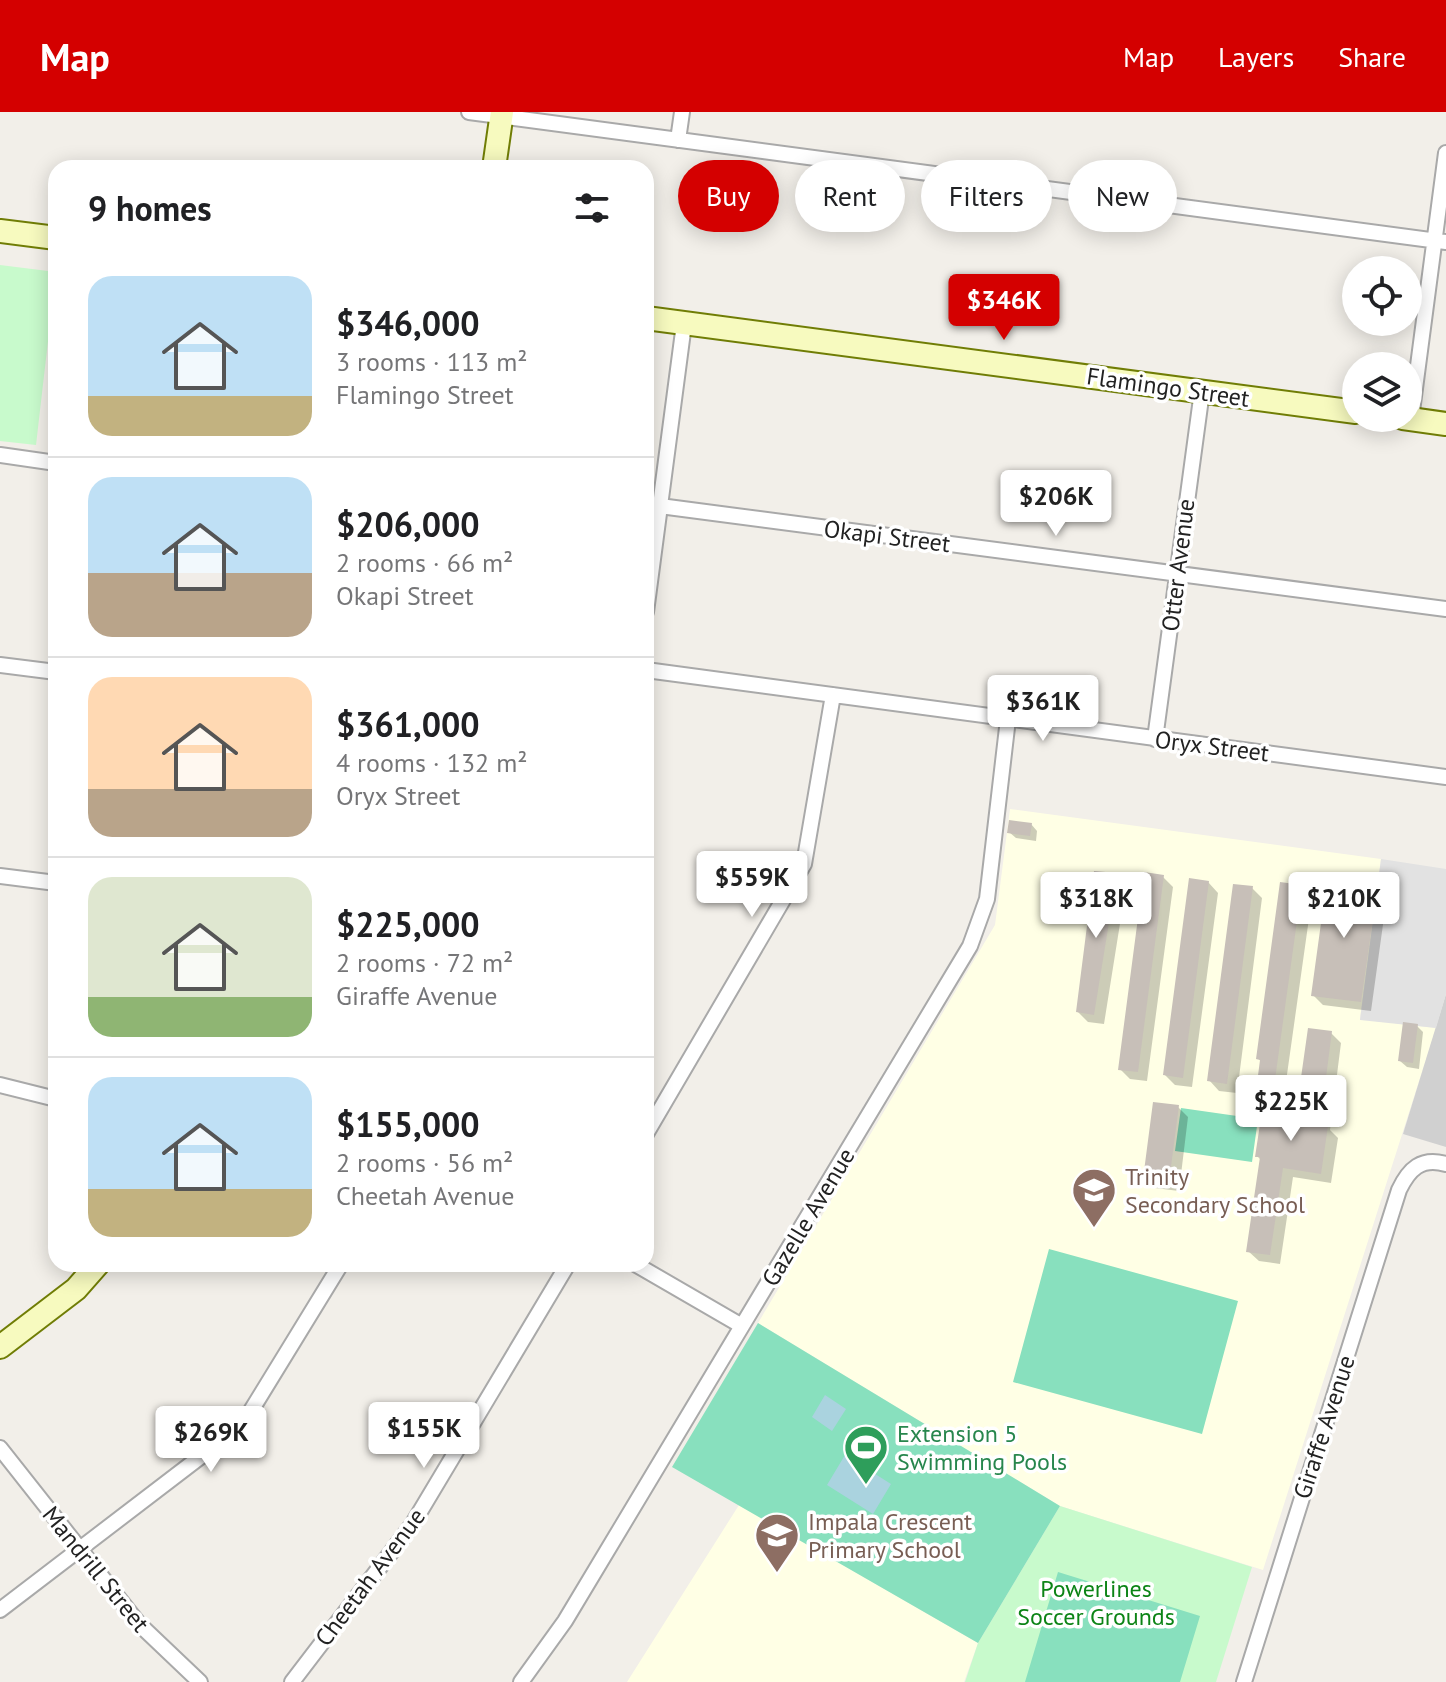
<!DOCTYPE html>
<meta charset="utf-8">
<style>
body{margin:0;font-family:"PT Sans",sans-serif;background:#f6f6f6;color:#202124;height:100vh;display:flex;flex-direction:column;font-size:30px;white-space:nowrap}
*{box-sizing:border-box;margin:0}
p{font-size:26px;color:#757577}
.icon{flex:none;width:44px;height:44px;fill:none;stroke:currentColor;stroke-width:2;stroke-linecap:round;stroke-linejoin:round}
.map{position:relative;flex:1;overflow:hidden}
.sheet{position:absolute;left:48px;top:48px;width:606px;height:1112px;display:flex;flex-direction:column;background:#fff;border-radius:24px;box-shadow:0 4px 20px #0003}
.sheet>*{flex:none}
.banner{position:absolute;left:678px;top:48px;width:648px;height:72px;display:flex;gap:16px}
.buttons{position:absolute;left:1342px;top:144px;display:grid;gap:16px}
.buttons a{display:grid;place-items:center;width:80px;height:80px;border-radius:50%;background:#fff;box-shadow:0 4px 20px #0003;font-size:40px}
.price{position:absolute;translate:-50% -68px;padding:0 18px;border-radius:8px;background:#fff;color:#222;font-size:26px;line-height:52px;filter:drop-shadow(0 2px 4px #0008)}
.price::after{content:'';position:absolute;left:50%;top:48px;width:24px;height:18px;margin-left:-12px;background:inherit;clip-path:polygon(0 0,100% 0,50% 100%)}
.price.current{background:#d40000;color:#fff}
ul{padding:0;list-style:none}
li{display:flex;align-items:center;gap:24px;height:200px;padding:0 40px}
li+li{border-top:2px solid #e0e0e0}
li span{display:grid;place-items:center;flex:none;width:224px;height:160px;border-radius:24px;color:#555}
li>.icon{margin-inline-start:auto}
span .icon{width:96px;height:96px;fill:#fffc;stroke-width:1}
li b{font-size:34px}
h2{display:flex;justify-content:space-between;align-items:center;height:96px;padding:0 40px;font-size:34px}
.pill{padding:0 28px;border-radius:36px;background:#fff;box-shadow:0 4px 20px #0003;font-size:28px;line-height:72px}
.pill.current{background:#d40000;color:#fff}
header{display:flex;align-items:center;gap:48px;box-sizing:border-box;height:112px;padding:0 40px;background:#d40000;color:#fff}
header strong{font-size:38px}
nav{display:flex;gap:44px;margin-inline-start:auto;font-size:28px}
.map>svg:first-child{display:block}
.education{fill:#ffffe5}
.religious{fill:#d0d0d0}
.park{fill:#c8facc}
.pitch{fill:#88e0be}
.parking{fill:#e2e2e2}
.water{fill:#aad3df}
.shadow{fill:#0003}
.building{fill:#c7bfb8}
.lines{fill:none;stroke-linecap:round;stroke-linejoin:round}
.street-casing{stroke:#a9a9a9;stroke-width:18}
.secondary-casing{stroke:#707d05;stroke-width:26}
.street{stroke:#fff;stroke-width:14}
.secondary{stroke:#f7fabf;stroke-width:22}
.labels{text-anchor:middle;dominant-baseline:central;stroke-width:7;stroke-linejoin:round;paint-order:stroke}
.street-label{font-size:24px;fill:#222;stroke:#fff}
.education-label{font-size:24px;fill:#785e54;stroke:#fff;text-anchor:start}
.leisure-label{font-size:24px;fill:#27864d;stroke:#fff;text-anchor:start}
.park-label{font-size:24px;fill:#0c8416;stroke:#fff}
</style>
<header>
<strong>Map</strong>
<nav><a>Map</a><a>Layers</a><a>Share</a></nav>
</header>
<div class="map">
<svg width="1446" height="1570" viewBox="0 0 1446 1570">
<rect width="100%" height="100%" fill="#f2efe9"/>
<path class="education" d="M1010,697L1381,747L1360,907L1436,916L1263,1458L1060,1394L758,1211L995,813Z
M739,1393L978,1531L964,1570H627Z"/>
<path class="religious" d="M1446,882V1035L1403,1022Z"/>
<path class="park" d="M0,153L56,160L36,333L0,329Z
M1060,1394L1252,1455L1216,1570H965L978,1531Z"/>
<path class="pitch" d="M1181,996L1258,1007L1252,1050L1175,1039Z
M1049,1137L1238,1189L1202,1322L1013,1270Z
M758,1211L1060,1394L978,1531L672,1355Z
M1058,1460L1200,1504L1180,1570H1025Z"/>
<path class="parking" d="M1381,747L1446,757V882L1436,916L1360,908Z"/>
<path class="water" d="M825,1283L846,1297L832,1319L812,1305Z
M845,1343L891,1372L873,1402L827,1373Z"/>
<path class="shadow" d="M1031,712L1037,719L1036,729L1016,726L1009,720Z
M1116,763L1126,774L1104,912L1088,910L1078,900Z
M1163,765L1173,775L1147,969L1130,967L1120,957Z
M1349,765L1359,779L1376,781L1386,791L1371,899L1323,893L1313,883Z
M1208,770L1218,781L1192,975L1175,973L1165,963Z
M1301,775L1312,785L1283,991L1268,989L1258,979L1262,951L1258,946Z
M1252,776L1262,786L1237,981L1219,979L1209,968Z
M1417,914L1423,920L1419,957L1407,955L1400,949Z
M1331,921L1341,931L1330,1018L1338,1026L1331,1071L1293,1065L1280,1152L1259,1149L1248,1139L1262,1049L1257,1044L1297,1011Z
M1178,995L1188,1005L1179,1079L1155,1076L1145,1066Z"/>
<path class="building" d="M1009,708L1032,711L1030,724L1007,721Z
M1094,759L1117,761L1094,903L1076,900Z
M1144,760L1164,763L1138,960L1118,958Z
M1328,760L1350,763L1348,775L1377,779L1361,890L1311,884Z
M1189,766L1209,769L1183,966L1163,963Z
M1280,770L1302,773L1273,982L1256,979L1260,948L1256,947Z
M1233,772L1253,774L1227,972L1207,969Z
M1403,910L1418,912L1413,951L1398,949Z
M1308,916L1332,919L1320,1012L1328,1014L1321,1062L1283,1056L1270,1143L1246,1140L1260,1045H1255L1260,1012L1290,1016L1291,1008H1295Z
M1153,990L1179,993L1169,1070L1143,1067Z"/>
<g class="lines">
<g class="street-casing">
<path id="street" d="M469,0L1446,130
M678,28L682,0
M1411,307L1446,41
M0,343L56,351
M660,394L1446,497
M646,500L684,212
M0,553L56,560
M646,558L1446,665
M1155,627L1202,279
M0,764L56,771
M0,973L56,987
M646,1022L804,752L833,583
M635,1152L742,1214
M0,1336L139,1512L200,1570
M0,1498L225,1326L246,1307L341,1152
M292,1570L412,1413L568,1152
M521,1570L565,1509L970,834L987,787L1008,607
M1244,1570L1399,1078C1409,1057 1421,1045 1446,1052"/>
</g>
<g class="secondary-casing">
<path id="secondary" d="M494,56L502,0
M0,119L56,126
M646,206L1356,300
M1403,306L1446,312
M0,1235L76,1177L98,1152"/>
</g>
<use href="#street" class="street"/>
<use href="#secondary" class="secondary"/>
</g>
<defs>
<g id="school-pin" transform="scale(2.3)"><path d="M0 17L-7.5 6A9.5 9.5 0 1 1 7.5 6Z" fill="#8d6e63" stroke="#fff"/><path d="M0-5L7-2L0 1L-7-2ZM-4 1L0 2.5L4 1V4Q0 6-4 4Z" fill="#fff"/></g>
<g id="stadium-pin" transform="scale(2.3)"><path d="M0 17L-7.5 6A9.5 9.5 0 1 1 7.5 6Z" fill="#2e9e5b" stroke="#fff"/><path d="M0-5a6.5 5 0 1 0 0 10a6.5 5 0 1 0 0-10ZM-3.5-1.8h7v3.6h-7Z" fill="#fff"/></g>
</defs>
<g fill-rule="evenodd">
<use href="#school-pin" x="1094" y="1078"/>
<use href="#stadium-pin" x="866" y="1335"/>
<use href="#school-pin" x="777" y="1423"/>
</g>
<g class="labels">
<g class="street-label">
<text transform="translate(1168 275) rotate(8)">Flamingo Street</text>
<text transform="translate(887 424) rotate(7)">Okapi Street</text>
<text transform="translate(1178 453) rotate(-83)">Otter Avenue</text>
<text transform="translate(1212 634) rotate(7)">Oryx Street</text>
<text transform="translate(808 1105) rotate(-59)">Gazelle Avenue</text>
<text transform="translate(1324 1315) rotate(-72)">Giraffe Avenue</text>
<text transform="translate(96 1457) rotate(51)">Mandrill Street</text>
<text transform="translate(370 1465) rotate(-53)">Cheetah Avenue</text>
</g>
<g class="education-label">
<text x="1125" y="1064">Trinity<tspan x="1125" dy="28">Secondary School</tspan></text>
<text x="808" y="1409">Impala Crescent<tspan x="808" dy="28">Primary School</tspan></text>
</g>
<g class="leisure-label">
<text x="897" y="1321">Extension 5<tspan x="897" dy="28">Swimming Pools</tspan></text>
</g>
<g class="park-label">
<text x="1096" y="1476">Powerlines<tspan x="1096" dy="28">Soccer Grounds</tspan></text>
</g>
</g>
</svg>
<div class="buttons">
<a><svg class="icon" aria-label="locate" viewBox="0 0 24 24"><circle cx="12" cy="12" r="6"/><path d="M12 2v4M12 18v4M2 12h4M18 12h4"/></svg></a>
<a><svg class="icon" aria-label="layers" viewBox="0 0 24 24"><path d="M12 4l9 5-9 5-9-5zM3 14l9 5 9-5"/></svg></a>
</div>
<b class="price current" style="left:1004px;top:230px">$346K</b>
<b class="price" style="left:1056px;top:426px">$206K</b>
<b class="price" style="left:1043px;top:631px">$361K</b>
<b class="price" style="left:752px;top:807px">$559K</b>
<b class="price" style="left:1096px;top:828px">$318K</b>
<b class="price" style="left:1344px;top:828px">$210K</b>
<b class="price" style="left:1291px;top:1031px">$225K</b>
<b class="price" style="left:424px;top:1358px">$155K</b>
<b class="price" style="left:211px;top:1362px">$269K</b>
<div class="banner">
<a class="pill current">Buy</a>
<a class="pill">Rent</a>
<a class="pill">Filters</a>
<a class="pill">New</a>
</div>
<section class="sheet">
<h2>9 homes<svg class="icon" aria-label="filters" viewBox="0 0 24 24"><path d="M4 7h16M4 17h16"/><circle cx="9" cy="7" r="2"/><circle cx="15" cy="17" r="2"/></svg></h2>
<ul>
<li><span style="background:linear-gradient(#bfe0f5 75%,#c2b280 0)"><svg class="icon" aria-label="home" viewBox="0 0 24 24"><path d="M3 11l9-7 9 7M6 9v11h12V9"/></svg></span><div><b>$346,000</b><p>3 rooms · 113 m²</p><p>Flamingo Street</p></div></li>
<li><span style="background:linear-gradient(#bfe0f5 60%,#b9a48a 0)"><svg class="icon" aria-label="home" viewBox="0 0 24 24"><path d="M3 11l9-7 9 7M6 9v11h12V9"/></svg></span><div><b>$206,000</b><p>2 rooms · 66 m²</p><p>Okapi Street</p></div></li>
<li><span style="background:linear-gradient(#ffd9b3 70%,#b9a48a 0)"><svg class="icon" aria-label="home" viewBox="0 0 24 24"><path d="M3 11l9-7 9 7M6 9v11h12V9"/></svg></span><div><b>$361,000</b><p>4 rooms · 132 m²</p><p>Oryx Street</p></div></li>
<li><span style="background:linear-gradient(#dfe7d0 75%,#8fb573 0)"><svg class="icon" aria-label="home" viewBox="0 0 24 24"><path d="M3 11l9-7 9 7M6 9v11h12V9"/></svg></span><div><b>$225,000</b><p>2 rooms · 72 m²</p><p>Giraffe Avenue</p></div></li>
<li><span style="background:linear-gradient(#bfe0f5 70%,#c2b280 0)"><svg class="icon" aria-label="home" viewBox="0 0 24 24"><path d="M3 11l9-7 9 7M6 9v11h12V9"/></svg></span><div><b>$155,000</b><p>2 rooms · 56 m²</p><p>Cheetah Avenue</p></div></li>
</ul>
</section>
</div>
